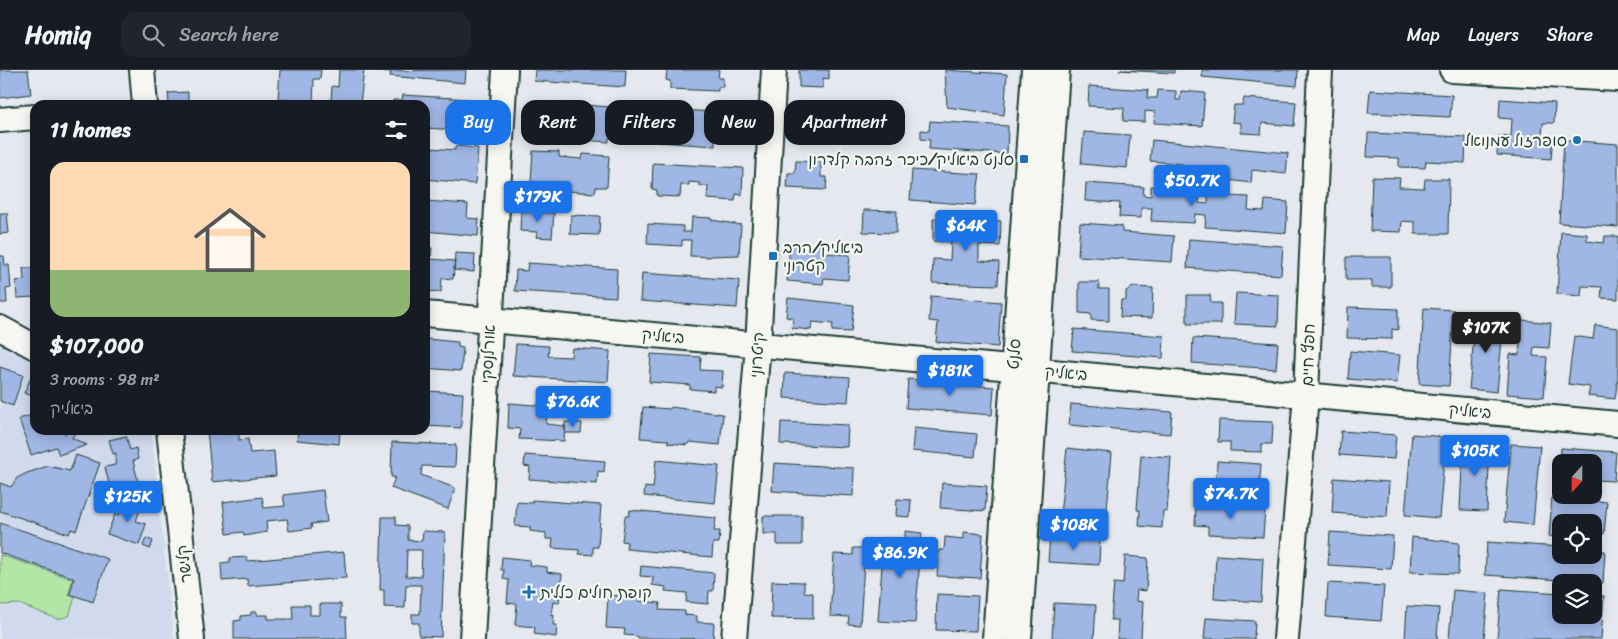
<!DOCTYPE html>
<meta charset="utf-8">
<style>
body{margin:0;font-family:Sriracha,"Playpen Sans Hebrew",sans-serif;background:#20242c;color:#f1f3f6;height:100vh;display:flex;flex-direction:column;font-size:19px;white-space:nowrap}
*{box-sizing:border-box;margin:0}
p{font-size:16px;color:#9ea1a6}
.icon{flex:none;width:28px;height:28px;fill:none;stroke:currentColor;stroke-width:2;stroke-linecap:round;stroke-linejoin:round}
.map{position:relative;flex:1;overflow:hidden}
.drawer{position:absolute;left:30px;top:30px;width:400px;height:335px;display:flex;flex-direction:column;background:#171b24;border-radius:15px;box-shadow:0 2px 12px #0003}
.drawer>*{flex:none}
.hud{position:absolute;left:445px;top:30px;width:475px;height:45px;display:flex;gap:10px}
.needle{width:32px;rotate:201deg}
.buttons{position:absolute;left:1552px;top:384px;display:grid;gap:10px}
.buttons a{display:grid;place-items:center;width:50px;height:50px;border-radius:10px;background:#171b24;box-shadow:0 2px 12px #0003;font-size:25px}
.price{position:absolute;translate:-50% -42px;padding:0 11px;border-radius:5px;background:#1a73e8;color:#fff;font-size:16px;line-height:32px;filter:drop-shadow(0 1px 2px #0008)}
.price::after{content:'';position:absolute;left:50%;top:30px;width:15px;height:11px;margin-left:-8px;background:inherit;clip-path:polygon(0 0,100% 0,50% 100%)}
.price.selected{background:#222;color:#fff}
ul{padding:0;list-style:none}
li{display:grid;align-content:center;gap:10px;height:265px;padding:0 20px}
li+li{border-top:1px solid #363941}
li span{display:grid;place-items:center;height:155px;border-radius:15px;color:#555}
li>.icon{margin-inline-start:auto}
span .icon{width:90px;height:90px;fill:#fffc;stroke-width:1}
li b{font-size:21px}
h2{display:flex;justify-content:space-between;align-items:center;height:60px;padding:0 20px;font-size:21px}
.chip{padding:0 18px;border-radius:15px;background:#171b24;box-shadow:0 2px 12px #0003;font-size:18px;line-height:45px}
.chip.selected{background:#1a73e8;color:#fff}
header{display:flex;align-items:center;gap:30px;box-sizing:border-box;height:70px;padding:0 25px;background:#171b24;border-bottom:1px solid #363941}
header strong{font-size:24px}
nav{display:flex;gap:28px;margin-inline-start:auto;font-size:18px}
.search{width:350px;height:45px;background:#20242c;display:flex;align-items:center;gap:12px;box-sizing:border-box;padding:0 18px;border-radius:15px;color:#9ea1a6;font-size:19px}
.map>svg:first-child{display:block}
.built{fill:#d0daec}
.green{fill:#b2e6a7;stroke:#68926e}
.building{fill:#a0b6e4;stroke:#1f3d34;fill-rule:evenodd}
.lines{fill:none;stroke-linecap:round;stroke-linejoin:round}
.minor-casing{stroke:#1f3d34;stroke-width:28}
.minor{stroke:#f6f6f2;stroke-width:24}
.poi-dot{fill:#1f6fb2;stroke:#f6f6f2;stroke-width:2}
.labels{text-anchor:middle;dominant-baseline:central;stroke-width:4.5;stroke-linejoin:round;paint-order:stroke}
.poi-label{font-size:16px;fill:#1f3d34;stroke:#f6f6f2;text-anchor:end}
.street-label{font-size:16px;fill:#1f3d34;stroke:#f6f6f2}
</style>
<header>
<strong>Homiq</strong>
<div class="search"><svg class="icon" aria-label="search" viewBox="0 0 24 24"><circle cx="10" cy="10" r="6"/><path d="M15 15l6 6"/></svg>Search here</div>
<nav><a>Map</a><a>Layers</a><a>Share</a></nav>
</header>
<div class="map">
<svg width="1618" height="569" viewBox="0 0 1618 569">
<rect width="100%" height="100%" fill="#e5e9ef"/>
<filter id="ink" filterUnits="userSpaceOnUse"><feTurbulence type="fractalNoise" baseFrequency=".02" numOctaves="2"/><feDisplacementMap in="SourceGraphic" scale="10" xChannelSelector="R" yChannelSelector="G"/><feConvolveMatrix kernelMatrix="1 2 1 2 8 2 1 2 1" color-interpolation-filters="sRGB"/></filter>
<g filter="url(#ink)">
<path class="built" d="M0,275L35,293V360H151L174,569H0Z"/>
<path class="green" d="M0,485L73,509L68,525L75,527L69,546L58,549L19,534L0,535Z"/>
<path class="building" d="M0,0H28L31,24L0,28Z
M280,0H321L320,9H314L313,35H291V30L278,29Z
M339,0H364L360,35L331,32L332,16L338,17Z
M466,0L465,13L390,6L391,2L377,1Z
M535,0H626L625,17L534,11Z
M667,0H719L718,8H723V17H718V21L670,19V11L666,10Z
M799,0H829V9L823,8V18L799,17Z
M945,0L1007,4L1004,45L947,37Z
M1119,0H1174V3Z
M1202,0H1298L1297,16L1202,7Z
M1089,16L1148,20L1147,28H1157L1158,20L1176,21V30H1180L1181,21L1205,23L1202,56L1154,53L1155,42L1145,41V52L1123,51L1124,38L1088,36Z
M1370,20L1452,25L1450,47L1368,43Z
M188,22V35H169L168,23Z
M403,25L470,29V39L482,40L481,56L472,55V61L425,58V35H393V30H402Z
M1244,28L1296,32L1294,56L1262,53L1261,64L1241,63V53L1232,52L1234,35H1243Z
M1500,29L1555,33L1554,53H1543L1542,67H1553L1551,89L1497,85L1498,66L1511,67L1512,49L1499,48Z
M545,32L572,34V38H583L584,35L611,37V40L623,41L622,68H609V72L582,70V66H570V69L543,67V64L533,63L535,35L544,36Z
M800,37L874,39L873,70L799,68Z
M657,39L716,42V54H719V65H715V76L658,72L659,57H662L663,51H656Z
M930,51L1008,56L1007,84L929,79L930,70L921,69V60L929,61Z
M1084,62L1130,65L1127,98L1081,94Z
M1368,63L1466,67L1465,93L1426,91L1425,98L1399,97V88L1367,87Z
M1152,70L1288,83L1286,104L1252,100L1251,113L1228,110L1229,102L1205,100V107L1182,105L1183,94L1150,91Z
M1564,70L1618,74V157L1559,153Z
M455,76L478,78L475,114L425,109V90L429,91L430,78L455,80Z
M533,81L559,82V87L582,89L583,84L609,86L607,117H596L595,123L539,119L540,113L531,112Z
M796,91L821,92V107H827L826,120L787,118L788,103H795Z
M653,93L743,98L742,125L736,124L735,131L707,129L708,116H700V113L689,112V115H681L680,127L657,126V120L652,119Z
M912,100L980,104L975,135L910,130Z
M1372,107L1400,108L1399,117L1424,118L1425,109H1449L1448,164H1415V152L1402,151L1401,162L1370,161Z
M1086,113L1144,117L1143,125L1151,126V116L1200,120L1199,133L1208,134V125L1249,127L1248,140L1264,141L1265,130L1288,132L1286,163L1205,157L1206,145L1195,144L1194,153L1151,151L1152,138H1141V148L1119,147L1120,133L1085,131Z
M425,131L468,134L467,148L479,149L478,166L425,161Z
M864,140L897,141L896,163L863,162Z
M521,141L554,143L552,168L536,167L537,162L520,161Z
M0,143H7L9,163L0,164Z
M571,145L600,146L599,165L570,164Z
M692,147L712,148V150L741,155L739,185L710,186V187L690,186L691,170H682V176L647,174L648,154L683,156V162H691Z
M933,149L1001,151L1000,176L979,175V191L999,192L998,215L932,213L933,189L950,190L951,172L933,171Z
M1080,153L1122,156V162L1174,166L1172,192L1078,186Z
M1561,162L1587,164V171L1604,173L1605,166H1618V229L1601,228L1602,217L1582,216L1581,226L1557,224Z
M1189,169L1283,176L1281,205L1187,198Z
M790,173L825,176L824,183L850,185L848,210L824,208L823,214L787,211Z
M425,177L432,178L431,189L455,191L453,209L442,208L441,222L425,221Z
M455,183L475,184L474,202L454,200Z
M0,186H4L5,195H9L11,218L6,219L7,233H0Z
M1346,187H1391V217H1372V210H1346Z
M528,193L617,199L616,227L515,221L516,200L527,201Z
M23,198H35V227L17,228L16,211L24,210Z
M642,203L739,210L737,238L640,231Z
M1079,212H1099V219H1109V251L1091,250V244L1079,243Z
M1133,217L1153,218L1152,248L1120,247L1121,230H1126V221Z
M1236,223L1279,225L1278,256L1234,254Z
M1187,225H1210L1211,233H1221V254H1187Z
M931,226L1001,232L998,277L936,272L938,252L929,251Z
M788,228L854,235L851,262L832,261L833,254L812,252L811,260L792,258L793,248L786,247Z
M1348,237L1398,239V260L1392,259V269L1347,268Z
M1424,238L1454,240L1449,316L1419,314Z
M1476,246L1504,249L1497,322L1469,319Z
M1522,250L1551,253L1549,278L1534,277L1533,286L1547,287L1544,327L1507,324L1510,284L1519,285Z
M1595,255L1618,258V308L1615,329L1588,326L1590,317L1568,314L1574,266L1593,269Z
M1074,259L1164,266L1163,288L1072,281Z
M1193,268L1278,273L1276,299L1192,293Z
M426,269L458,272V277L463,278L461,301L425,298Z
M516,274L549,276L548,286L571,287L572,278L610,281L608,312L513,306Z
M1350,281L1400,285L1397,313L1348,309Z
M651,284L701,287L700,300L723,301L722,317L714,316V321L690,319V315L649,312Z
M0,297L23,305L13,336L0,331Z
M785,303L850,307L848,332L784,328Z
M32,305L35,306V327L24,323Z
M908,309L994,317L992,345L906,338Z
M425,321L463,323L461,358L425,356Z
M509,333L547,336L546,354L565,356L564,371L519,369L520,359L508,358Z
M1071,334L1172,342L1170,364L1069,355Z
M643,337L670,339L671,337L723,344L720,375L689,372L688,375L668,373V370L640,368Z
M35,344V360H63L65,364L68,360L75,363L72,368L87,375L59,385L56,377L31,385L19,349Z
M1219,350L1273,352L1272,374H1262V382L1230,381V372H1218Z
M565,352L582,353L581,363H565Z
M781,352L848,355L847,377L780,374Z
M914,358L977,364L975,387L912,381Z
M207,360H230V364L239,363V370L248,369L250,383L274,381L276,406L212,412Z
M298,360H340L339,374L297,370Z
M1341,361L1396,365L1394,389L1339,385Z
M1412,364L1446,367L1439,448L1405,445Z
M126,366L130,380L136,378L138,389L133,391L139,415L135,416L136,421L117,425L116,421L111,422L105,397L115,395L116,383L113,384L109,370Z
M392,372L456,375L455,397L422,396L421,405L455,418L448,439L391,418L395,407H391Z
M1463,373L1490,374L1487,441L1460,440Z
M1511,374L1540,376L1533,455L1504,452Z
M1067,378L1112,383L1106,450L1060,445Z
M1561,378L1616,382L1614,411L1594,410V392H1561V408H1559Z
M76,385L100,393L76,461L71,459L69,464L0,441V413L11,417L17,408L27,403L48,396L70,401Z
M525,385L605,391L604,402L598,401L597,414L529,409L530,397L524,396Z
M1141,385L1171,387L1167,442L1163,441L1162,458L1139,456L1140,440H1137Z
M656,390L719,396L715,433L644,426L645,417L653,418Z
M1217,391L1261,394L1259,422L1216,419Z
M774,393L854,398L853,426L772,421Z
M1334,408L1389,412L1387,447L1332,443Z
M942,413L987,416L985,441L940,438Z
M323,420L327,452L311,454L312,458L289,461L287,449L266,451L267,462L244,466L243,462L227,464L223,432L262,427L264,438L285,436L283,425Z
M1552,427L1607,432L1604,464L1594,463V452H1561V468L1549,466Z
M125,428L142,434L136,451L146,454L139,475L107,464L115,444L119,445Z
M897,429L911,430L910,447L896,446Z
M532,430L601,435L598,477H593V485L579,484V480L552,478L553,469H546V463L530,461V457L515,456L517,432L532,433Z
M1196,434L1265,439L1263,467L1208,464V456L1195,455Z
M630,440L716,448L714,461H720L719,473H713L712,487L626,479L627,472L622,471L625,446H629Z
M763,446H802V475H777V464H763Z
M382,447H396V455L408,456V470L422,471L423,461L445,462L441,567L419,566V553H412V544H420L421,515H406L405,538L384,537V520H380ZM407,480H422L421,507L406,506Z
M0,453L108,489L93,532L70,524L74,508L0,483Z
M905,461L922,463L915,553L878,551L884,468L905,469Z
M964,462L983,464L980,508L937,506L939,480H944L945,467L964,469Z
M1330,462L1393,466L1391,499L1328,495Z
M1050,466L1100,470L1099,495L1048,492Z
M1412,467L1459,473L1458,504L1410,502Z
M146,468L153,471L150,479L143,476Z
M1487,472L1561,477V485H1594V480L1605,481L1603,513L1485,505Z
M853,478H865L860,555L848,554L849,547L830,546L834,484L853,485Z
M344,482L346,508L248,516L247,509L222,511L221,493L230,492V488L247,487V491Z
M1216,485L1263,488L1261,532L1214,529Z
M1125,486L1148,488L1146,521L1137,520L1136,531L1143,532L1141,569H1117L1118,550H1111L1114,513L1123,514Z
M502,487L530,490L529,495L547,497V502L562,504L561,516H556V522H560L559,533L553,532L551,545H554L553,555H557L556,567L534,564L535,557L515,555L517,534L507,533L509,510L503,509L504,500H501Z
M641,496L714,503L713,521H709L708,534L686,532L687,523L665,521L666,517L652,515L653,507L640,506Z
M772,511L804,512V522L813,523V549L771,548Z
M1328,513L1384,516L1381,551L1326,547Z
M1501,519L1561,523V545H1594V525L1604,526L1601,569H1497Z
M1453,520L1488,523L1484,569H1449Z
M937,524L978,526L976,561L936,560Z
M608,525L639,527L638,531L660,533L659,540L685,541V545L697,546V552L714,553L713,569L637,568V566L624,565L625,559L606,558Z
M1054,533L1096,535L1094,569L1052,568Z
M320,534H341V547H346L347,569H234V551L241,550V546L251,545V542H257V545H268V549H293L292,535H310V545H320Z
M1407,536L1439,538L1437,569H1405Z
M1206,548L1255,551L1254,569H1204Z"/>
<g class="lines">
<g class="minor-casing">
<path id="minor" d="M142,0L145,35
M1452,0L1618,9
M0,50L35,47
M425,244L1618,354
M0,258L35,277
M169,360L192,569
M472,569L505,0
M734,569L758,275L774,0
M995,569L1034,0
M1019,569L1057,0
M1286,569L1306,325L1320,0"/>
</g>
<use href="#minor" class="minor"/>
</g>
</g>
<g class="poi-dot">
<circle cx="1577" cy="70" r="5"/>
<rect x="1019" y="84" width="10" height="10" rx="2.5"/>
<rect x="768" y="181" width="10" height="10" rx="2.5"/>
<path d="M526.5 514.5h5v5h5v5h-5v5h-5v-5h-5v-5h5z"/>
</g>
<g class="labels">
<g class="poi-label">
<text x="1567" y="70">סופרזול עמנואל</text>
<text x="1014" y="89">סלנט ביאליק/כיכר זהבה קלדרון</text>
<text x="783" y="177" text-anchor="start">ביאליק/הרב<tspan x="783" dy="18">קטרוני</tspan></text>
<text x="540" y="522" text-anchor="start">קופת חולים כללית</text>
</g>
<g class="street-label">
<text transform="translate(663 266) rotate(5)">ביאליק</text>
<text transform="translate(488 284) rotate(-87)">אורלנסקי</text>
<text transform="translate(1014 284) rotate(-86)">סלנט</text>
<text transform="translate(757 285) rotate(-86)">קיטרוני</text>
<text transform="translate(1308 285) rotate(-88)">חפץ חיים</text>
<text transform="translate(1066 303) rotate(5)">ביאליק</text>
<text transform="translate(1470 341) rotate(5)">ביאליק</text>
<text transform="translate(184 494) rotate(-96)">קלישר</text>
</g>
</g>
</svg>
<div class="buttons">
<a><svg class="needle" viewBox="-14 -14 28 28"><path d="M0-13l5 13h-10z" fill="#e53935"/><path d="M0 13l5-13h-10z" fill="#9ea1a6"/></svg></a>
<a><svg class="icon" aria-label="locate" viewBox="0 0 24 24"><circle cx="12" cy="12" r="6"/><path d="M12 2v4M12 18v4M2 12h4M18 12h4"/></svg></a>
<a><svg class="icon" aria-label="layers" viewBox="0 0 24 24"><path d="M12 4l9 5-9 5-9-5zM3 14l9 5 9-5"/></svg></a>
</div>
<b class="price" style="left:1192px;top:137px">$50.7K</b>
<b class="price" style="left:538px;top:153px">$179K</b>
<b class="price" style="left:966px;top:182px">$64K</b>
<b class="price selected" style="left:1486px;top:284px">$107K</b>
<b class="price" style="left:950px;top:327px">$181K</b>
<b class="price" style="left:573px;top:358px">$76.6K</b>
<b class="price" style="left:1475px;top:407px">$105K</b>
<b class="price" style="left:1231px;top:450px">$74.7K</b>
<b class="price" style="left:128px;top:453px">$125K</b>
<b class="price" style="left:1074px;top:481px">$108K</b>
<b class="price" style="left:900px;top:509px">$86.9K</b>
<div class="hud">
<a class="chip selected">Buy</a>
<a class="chip">Rent</a>
<a class="chip">Filters</a>
<a class="chip">New</a>
<a class="chip">Apartment</a>
</div>
<section class="drawer">
<h2>11 homes<svg class="icon" aria-label="filters" viewBox="0 0 24 24"><path d="M4 7h16M4 17h16"/><circle cx="9" cy="7" r="2"/><circle cx="15" cy="17" r="2"/></svg></h2>
<ul>
<li><span style="background:linear-gradient(#ffd9b3 70%,#8fb573 0)"><svg class="icon" aria-label="home" viewBox="0 0 24 24"><path d="M3 11l9-7 9 7M6 9v11h12V9"/></svg></span><div><b>$107,000</b><p>3 rooms · 98 m²</p><p>ביאליק</p></div></li>
</ul>
</section>
</div>
